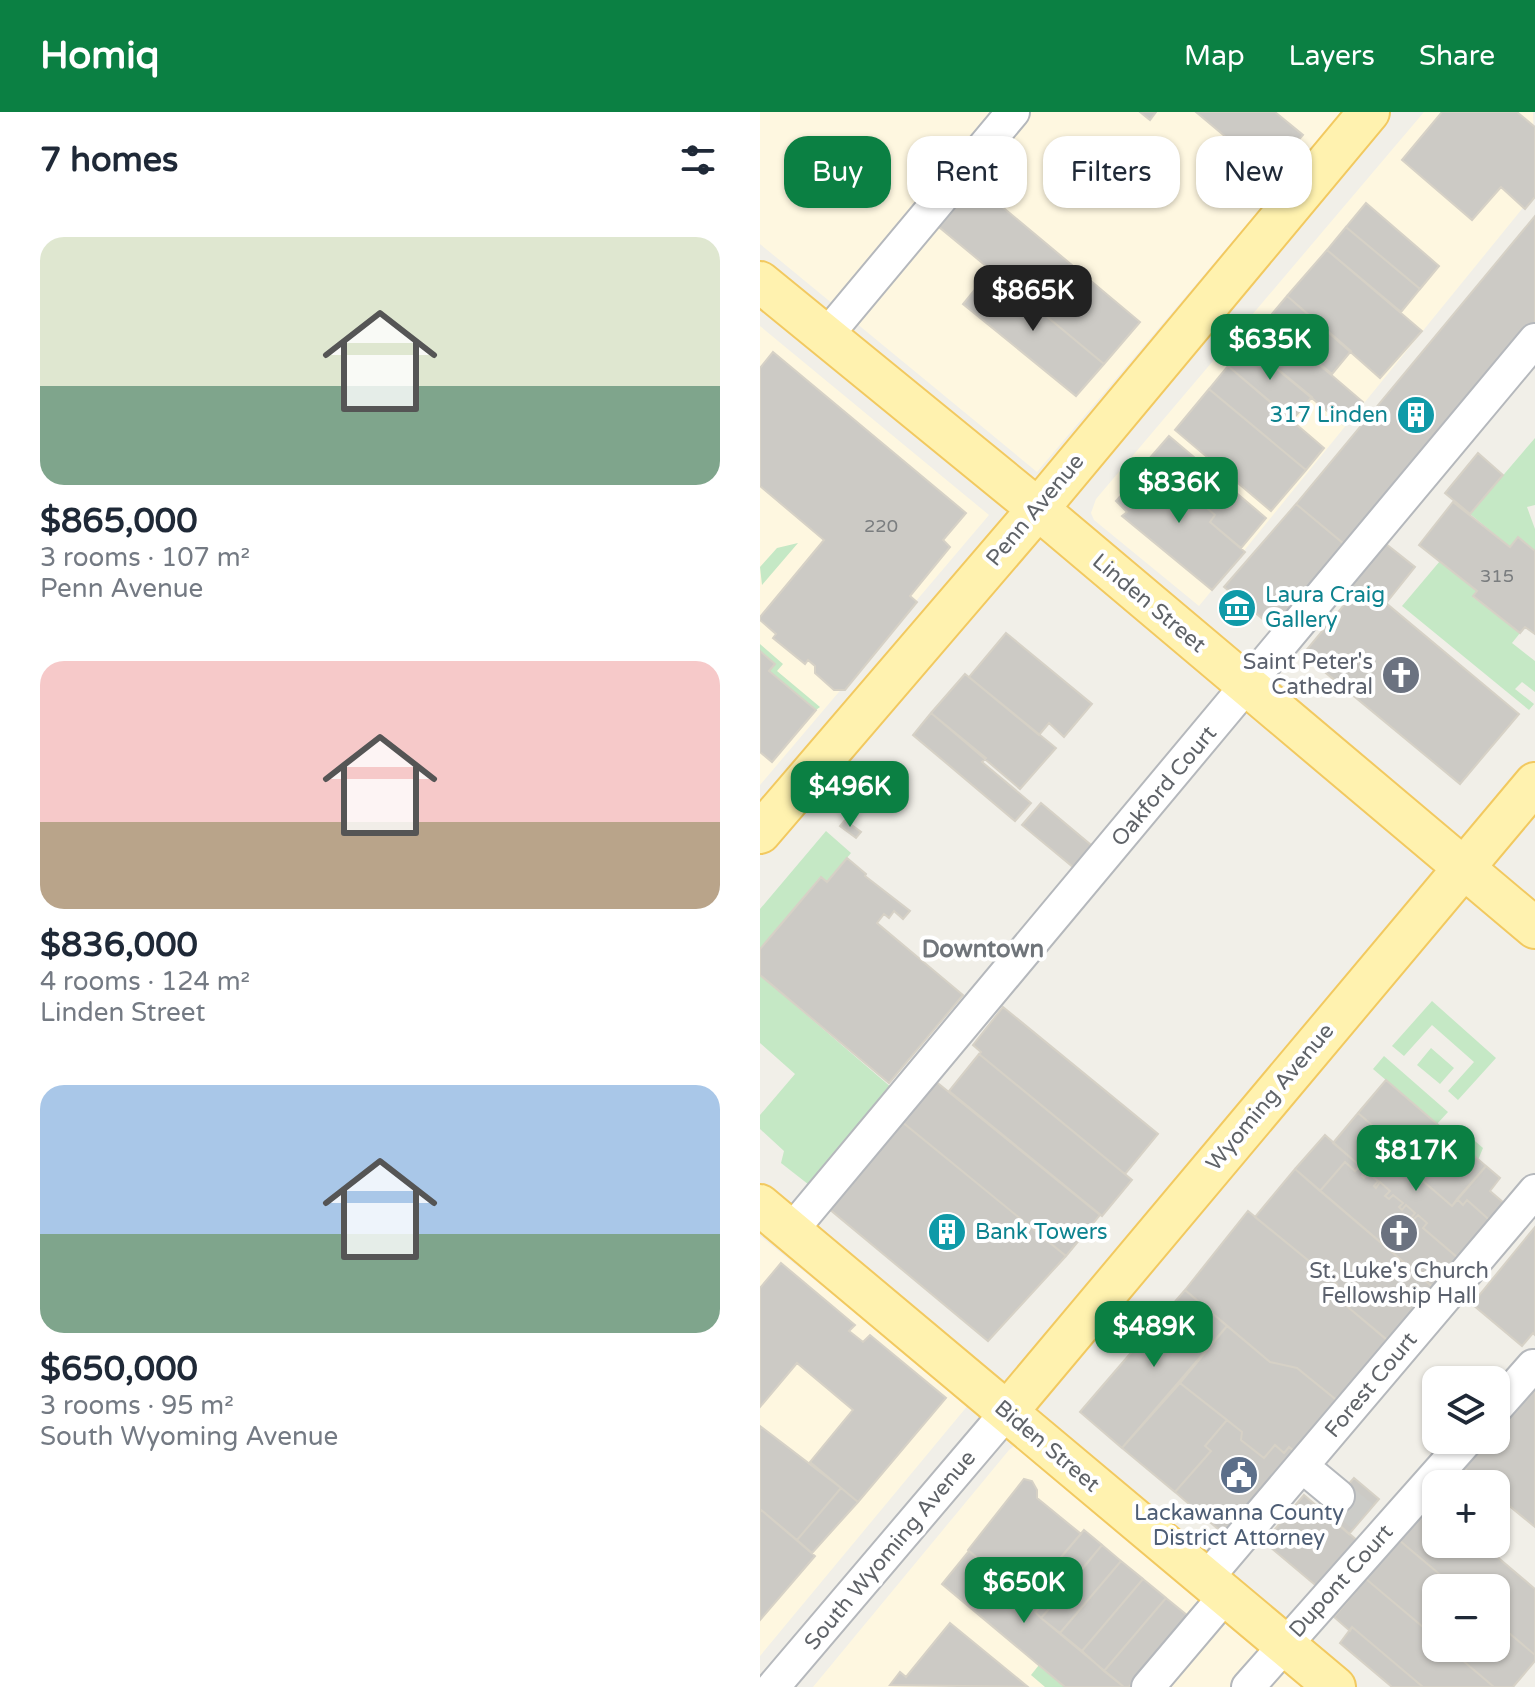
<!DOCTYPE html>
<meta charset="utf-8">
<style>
body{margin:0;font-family:"Varela Round",sans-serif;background:#f2f2f3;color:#1f2937;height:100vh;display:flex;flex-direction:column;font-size:30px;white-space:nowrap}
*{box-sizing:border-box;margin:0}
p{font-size:26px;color:#747a83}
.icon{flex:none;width:44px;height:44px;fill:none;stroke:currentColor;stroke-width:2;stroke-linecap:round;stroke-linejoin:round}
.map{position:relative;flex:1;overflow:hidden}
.side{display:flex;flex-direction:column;background:#fff;width:760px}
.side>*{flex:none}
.banner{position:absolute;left:24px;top:24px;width:630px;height:72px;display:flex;gap:16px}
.fabs{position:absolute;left:662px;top:1254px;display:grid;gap:16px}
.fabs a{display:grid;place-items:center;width:88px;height:88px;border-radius:16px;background:#fff;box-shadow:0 2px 6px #0004;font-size:40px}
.price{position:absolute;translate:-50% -68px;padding:0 18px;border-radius:16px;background:#0b8043;color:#fff;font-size:26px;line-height:52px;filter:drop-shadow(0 2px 4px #0008)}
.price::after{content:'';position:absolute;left:50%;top:48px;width:24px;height:18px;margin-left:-12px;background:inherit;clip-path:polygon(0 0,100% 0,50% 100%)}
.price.current{background:#222;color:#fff}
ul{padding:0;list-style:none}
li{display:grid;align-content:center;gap:16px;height:424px;padding:0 40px}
li span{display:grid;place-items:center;height:248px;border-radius:24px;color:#555}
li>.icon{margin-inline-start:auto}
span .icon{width:144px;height:144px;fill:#fffc;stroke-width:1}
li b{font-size:34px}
h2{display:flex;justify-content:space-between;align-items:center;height:96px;padding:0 40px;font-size:34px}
.pill{padding:0 28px;border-radius:24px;background:#fff;box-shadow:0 2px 6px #0004;font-size:28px;line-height:72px}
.pill.current{background:#0b8043;color:#fff}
header{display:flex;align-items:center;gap:48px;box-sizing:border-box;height:112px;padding:0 40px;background:#0b8043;color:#fff}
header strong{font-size:38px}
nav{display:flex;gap:44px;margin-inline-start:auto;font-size:28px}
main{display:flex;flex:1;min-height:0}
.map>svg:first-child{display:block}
.commercial{fill:#fef7e0}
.green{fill:#c5e8c5}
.building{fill:#cccac5;stroke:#d6d1c6;stroke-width:2}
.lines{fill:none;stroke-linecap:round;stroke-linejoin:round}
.minor-tunnel{stroke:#ccccc8;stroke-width:32;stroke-dasharray:32 16;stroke-linecap:butt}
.minor-casing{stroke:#b5b8bc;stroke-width:36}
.major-casing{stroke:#f2c960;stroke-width:44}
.minor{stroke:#fff;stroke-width:32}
.major{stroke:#fff2af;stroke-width:40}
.labels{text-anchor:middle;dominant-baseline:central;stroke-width:8;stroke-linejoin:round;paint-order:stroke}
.number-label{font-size:18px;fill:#7a7d7f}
.culture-label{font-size:22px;fill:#0d838f;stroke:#fff;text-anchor:start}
.street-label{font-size:22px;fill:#5f6368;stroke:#fff}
.worship-label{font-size:22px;fill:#5b616d;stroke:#fff;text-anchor:end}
.service-label{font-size:22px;fill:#4e5e75;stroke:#fff}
.neighbourhood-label{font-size:24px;font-weight:bold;fill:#70757a;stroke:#fff}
</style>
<header>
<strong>Homiq</strong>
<nav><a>Map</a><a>Layers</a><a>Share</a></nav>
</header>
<main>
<section class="side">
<h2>7 homes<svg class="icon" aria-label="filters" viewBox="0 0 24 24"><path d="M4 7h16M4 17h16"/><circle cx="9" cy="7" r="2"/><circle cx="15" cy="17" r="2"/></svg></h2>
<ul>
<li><span style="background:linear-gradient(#dfe7d0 60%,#7fa58c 0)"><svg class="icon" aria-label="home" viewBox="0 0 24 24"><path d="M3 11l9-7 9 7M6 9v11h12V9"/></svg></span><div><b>$865,000</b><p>3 rooms · 107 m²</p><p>Penn Avenue</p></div></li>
<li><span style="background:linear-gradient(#f6c9c9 65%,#b9a48a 0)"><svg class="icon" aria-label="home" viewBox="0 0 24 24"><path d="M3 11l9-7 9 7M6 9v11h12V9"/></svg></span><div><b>$836,000</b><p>4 rooms · 124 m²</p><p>Linden Street</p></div></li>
<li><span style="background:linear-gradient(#a9c7e8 60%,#7fa58c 0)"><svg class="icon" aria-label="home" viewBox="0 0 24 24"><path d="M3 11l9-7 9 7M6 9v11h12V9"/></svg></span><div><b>$650,000</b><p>3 rooms · 95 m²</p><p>South Wyoming Avenue</p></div></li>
</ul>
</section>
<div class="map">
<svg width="775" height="1575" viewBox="0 0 775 1575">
<rect width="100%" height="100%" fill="#f1efe8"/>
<path class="commercial" d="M0,0H582L277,360L0,132Z
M664,0H773L775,81L439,494L334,408L331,401L336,387Z
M0,214L229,403L0,673Z
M0,1124L209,1292L0,1544Z
M254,1334H259L548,1575H53L249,1338Z"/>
<path class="green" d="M775,326V393L767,395L775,417V439L758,425L750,435L710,402Z
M38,431L2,473L0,455L17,436Z
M680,449L717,479L713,485L760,521L752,531L775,549V580L762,570L755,577L774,592L769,598L642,494Z
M0,532L23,552L17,559L60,595L56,598L9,559L15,552L0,539Z
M66,719L91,741L67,770L60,765L0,837V797Z
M0,863L132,976L53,1076L21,1051L24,1039L0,1017V1003L35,962L0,931Z
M672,889L736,946L698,988L688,979L714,950L672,913L644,944L632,934Z
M671,936L694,956L680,972L657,953Z
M624,944L688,1000L677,1012L613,957Z
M701,1017L723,1036L718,1048L693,1026Z
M279,1553V1554L305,1575H285L271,1563Z"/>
<path class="building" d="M380,0H396L390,8Z
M436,0H515L543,23L510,62Z
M682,0H757L775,15V85L765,97L741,75L712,108L642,48Z
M215,72L380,210L344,252L179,115Z
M606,91L679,154L660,177L586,115Z
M775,104V214L590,437L536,392Z
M586,115L660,177L641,200L567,138Z
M567,138L662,219L620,266L527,184Z
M231,158L344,252L316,284L203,192Z
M527,184L591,239L572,262L507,208Z
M507,208L603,290L583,312L487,232Z
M487,232L552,285L532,308L468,254Z
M13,240L206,401L183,428L190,435L150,484L157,490L85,578H74L55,561V554L48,548L45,552L13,526L16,522L0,508V505L64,428L0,374V256Z
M468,254L564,336L546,358L449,277Z
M449,277L546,358L511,399L415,318Z
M409,324L506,406L481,436L450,410L455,403L389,347Z
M718,341L743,363L710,402L685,381Z
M392,349L455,403L450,410L485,440L452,478L362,404L367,400L356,389Z
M693,390L750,435L758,425L775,439V522L765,515L760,521L713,484L717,479L659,433Z
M536,392L590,437L521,522L464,475Z
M621,428L655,455L626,491L759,602L700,672L543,542L595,480L585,472Z
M246,521L332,592L304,625L289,611L279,623L209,565Z
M0,539L15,552L9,559L56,598L12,650L0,640Z
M205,562L296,636L260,677L171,601Z
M171,601L226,646L222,650L271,691L255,709L153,623Z
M281,691L337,738L319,760L262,713Z
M85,708L101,720L96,726L80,714Z
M87,746L106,762L105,764L150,799L143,807L134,799L129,806L124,802L117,811L203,883L129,971L0,863V837L61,765L67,770Z
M243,895L398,1022L365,1062L219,942L221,940L213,933Z
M219,942L372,1068L342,1104L189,979Z
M174,968L340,1103L306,1144L141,1009Z
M626,968L726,1054L692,1094L607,1021L613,1014L598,1001Z
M598,1001L613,1014L607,1021L692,1094L697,1087L703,1093L707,1088L735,1113L704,1151L663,1116L667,1111L658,1103L653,1108L651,1106L655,1101L646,1093L642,1098L639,1095L643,1091L633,1083L629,1087L625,1084L630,1079L620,1070L616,1076L614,1074L618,1069L608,1061L604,1066L602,1064L606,1059L573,1031Z
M141,1009L306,1144L228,1229L68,1096Z
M565,1023L600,1054L595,1059L585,1050L560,1079L535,1057Z
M585,1050L595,1059L600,1054L606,1059L602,1064L604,1066L608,1061L618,1069L614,1074L616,1076L620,1070L630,1079L625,1084L629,1087L633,1083L643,1091L639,1095L642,1098L646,1093L655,1101L651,1106L653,1108L658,1103L667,1111L663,1116L706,1153L681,1182L560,1079Z
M726,1054L740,1066L730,1079L750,1096L735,1113L707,1088L703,1093L697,1087Z
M535,1057L681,1182L637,1236L583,1191L577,1172L495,1105Z
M488,1099L577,1172L583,1191L635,1235L585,1295L537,1256L510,1250L425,1178Z
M775,1115V1223L773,1221L762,1234L712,1192Z
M21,1151L95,1213L89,1219L103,1230L110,1223L186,1286L98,1390L50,1350L93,1298L37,1251L0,1295V1176Z
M425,1178L467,1214L362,1336L320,1300Z
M467,1214L510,1250L537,1256L585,1295L543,1346L529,1335L524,1341L515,1333L504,1346L481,1328L482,1320L420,1271Z
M775,1269V1415L736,1383V1372H723L704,1356L727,1328H736V1317Z
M420,1271L467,1308L445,1334L451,1339L415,1380L362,1336Z
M467,1308L482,1320L481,1328L504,1346L515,1333L524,1341L529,1335L543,1346L473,1430L415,1380L451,1339L445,1334Z
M0,1314L81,1376L37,1428L0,1397Z
M594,1366L619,1387L589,1422L564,1400Z
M264,1367L272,1369L277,1378V1386L321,1422L279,1471L298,1487L281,1506L275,1500L278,1497L208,1438Z
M81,1376L98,1390L52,1441L37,1428Z
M544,1383L599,1430L566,1482L504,1430Z
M667,1386L676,1393V1432H722L775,1477V1543L736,1510V1476H696L639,1428Z
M0,1397L55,1444L0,1508Z
M324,1418L342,1433L298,1487L279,1471Z
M639,1428L696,1476H676V1526L606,1467Z
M342,1433L361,1449L300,1521L281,1506Z
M209,1439L278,1497L275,1500L281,1506L364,1575H305L182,1472Z
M361,1449L383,1467L322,1539L300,1521Z
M383,1467L406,1486L344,1559L322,1539Z
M606,1467L676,1526V1536H688L734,1575H663L592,1515L590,1519L574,1505Z
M406,1486L428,1504L369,1575H364L344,1559Z
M736,1510L775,1543V1549L753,1575H734L688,1536H736Z
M190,1511L268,1575L130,1573L140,1560L146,1565Z
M592,1515L663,1575H632L580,1531Z"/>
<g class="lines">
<path class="minor-tunnel" d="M578,1384L603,1405"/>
<g class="minor-casing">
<path id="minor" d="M66,224L253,0
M31,1119L775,228
M736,1296L773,1254
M543,1355L578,1384
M446,1467L775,1079
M13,1575L247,1300
M388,1575L466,1483
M488,1575L707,1328"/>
</g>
<g class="major-casing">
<path id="major" d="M0,170L278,397L775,816
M0,721L278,397L609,0
M0,1093L575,1575
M247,1300L775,671"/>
</g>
<use href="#minor" class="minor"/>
<use href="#major" class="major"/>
</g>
<defs>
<g id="building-disc" transform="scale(2)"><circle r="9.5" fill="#0f9aa8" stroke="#fff"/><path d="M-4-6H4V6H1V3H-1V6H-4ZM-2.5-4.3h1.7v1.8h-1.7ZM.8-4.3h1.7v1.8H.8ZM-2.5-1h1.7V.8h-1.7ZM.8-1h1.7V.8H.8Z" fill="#fff"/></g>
<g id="museum-disc" transform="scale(2)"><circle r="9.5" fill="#0f9aa8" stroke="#fff"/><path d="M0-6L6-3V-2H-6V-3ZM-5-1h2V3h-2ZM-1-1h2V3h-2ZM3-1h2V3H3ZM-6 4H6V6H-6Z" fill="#fff"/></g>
<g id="church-disc" transform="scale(2)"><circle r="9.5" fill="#6b7280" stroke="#fff"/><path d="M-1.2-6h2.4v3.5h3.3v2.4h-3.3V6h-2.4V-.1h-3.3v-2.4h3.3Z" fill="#fff"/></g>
<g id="civic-disc" transform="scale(2)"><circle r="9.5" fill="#5c6f8a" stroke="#fff"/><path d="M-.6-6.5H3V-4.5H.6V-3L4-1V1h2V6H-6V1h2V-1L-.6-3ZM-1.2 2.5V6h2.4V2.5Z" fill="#fff"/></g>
</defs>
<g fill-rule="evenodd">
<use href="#building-disc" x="656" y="303"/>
<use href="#museum-disc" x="477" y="496"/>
<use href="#church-disc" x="641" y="563"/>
<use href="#building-disc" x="187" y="1120"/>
<use href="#church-disc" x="639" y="1121"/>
<use href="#civic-disc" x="479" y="1363"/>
</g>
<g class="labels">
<g class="number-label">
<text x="121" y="414">220</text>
<text x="737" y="464">315</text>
</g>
<g class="culture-label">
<text x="628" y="303" text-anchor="end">317 Linden</text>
<text x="505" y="483">Laura Craig<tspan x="505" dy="25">Gallery</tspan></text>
<text x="215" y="1120">Bank Towers</text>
</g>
<g class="street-label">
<text transform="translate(275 398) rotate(-50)">Penn Avenue</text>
<text transform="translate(389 491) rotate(40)">Linden Street</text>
<text transform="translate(404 674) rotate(-50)">Oakford Court</text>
<text transform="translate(510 985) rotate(-50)">Wyoming Avenue</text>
<text transform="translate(611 1273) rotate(-50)">Forest Court</text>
<text transform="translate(287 1334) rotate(40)">Biden Street</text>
<text transform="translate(130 1438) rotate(-50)">South Wyoming Avenue</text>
<text transform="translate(581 1469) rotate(-48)">Dupont Court</text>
</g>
<g class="worship-label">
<text x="613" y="550">Saint Peter's<tspan x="613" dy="25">Cathedral</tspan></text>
<text x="639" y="1159" text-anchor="middle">St. Luke's Church<tspan x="639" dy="25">Fellowship Hall</tspan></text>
</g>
<g class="service-label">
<text x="479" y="1401">Lackawanna County<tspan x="479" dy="25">District Attorney</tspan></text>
</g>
<g class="neighbourhood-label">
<text x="223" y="837">Downtown</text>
</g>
</g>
</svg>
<div class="fabs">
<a><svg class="icon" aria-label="layers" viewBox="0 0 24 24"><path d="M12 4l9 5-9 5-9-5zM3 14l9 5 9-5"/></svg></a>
<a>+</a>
<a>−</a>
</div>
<b class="price current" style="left:273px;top:221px">$865K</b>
<b class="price" style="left:510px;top:270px">$635K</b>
<b class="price" style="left:419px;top:413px">$836K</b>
<b class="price" style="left:90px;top:717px">$496K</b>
<b class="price" style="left:656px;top:1081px">$817K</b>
<b class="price" style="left:394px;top:1257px">$489K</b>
<b class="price" style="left:264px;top:1513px">$650K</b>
<div class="banner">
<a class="pill current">Buy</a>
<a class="pill">Rent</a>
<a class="pill">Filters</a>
<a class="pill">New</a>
</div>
</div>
</main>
